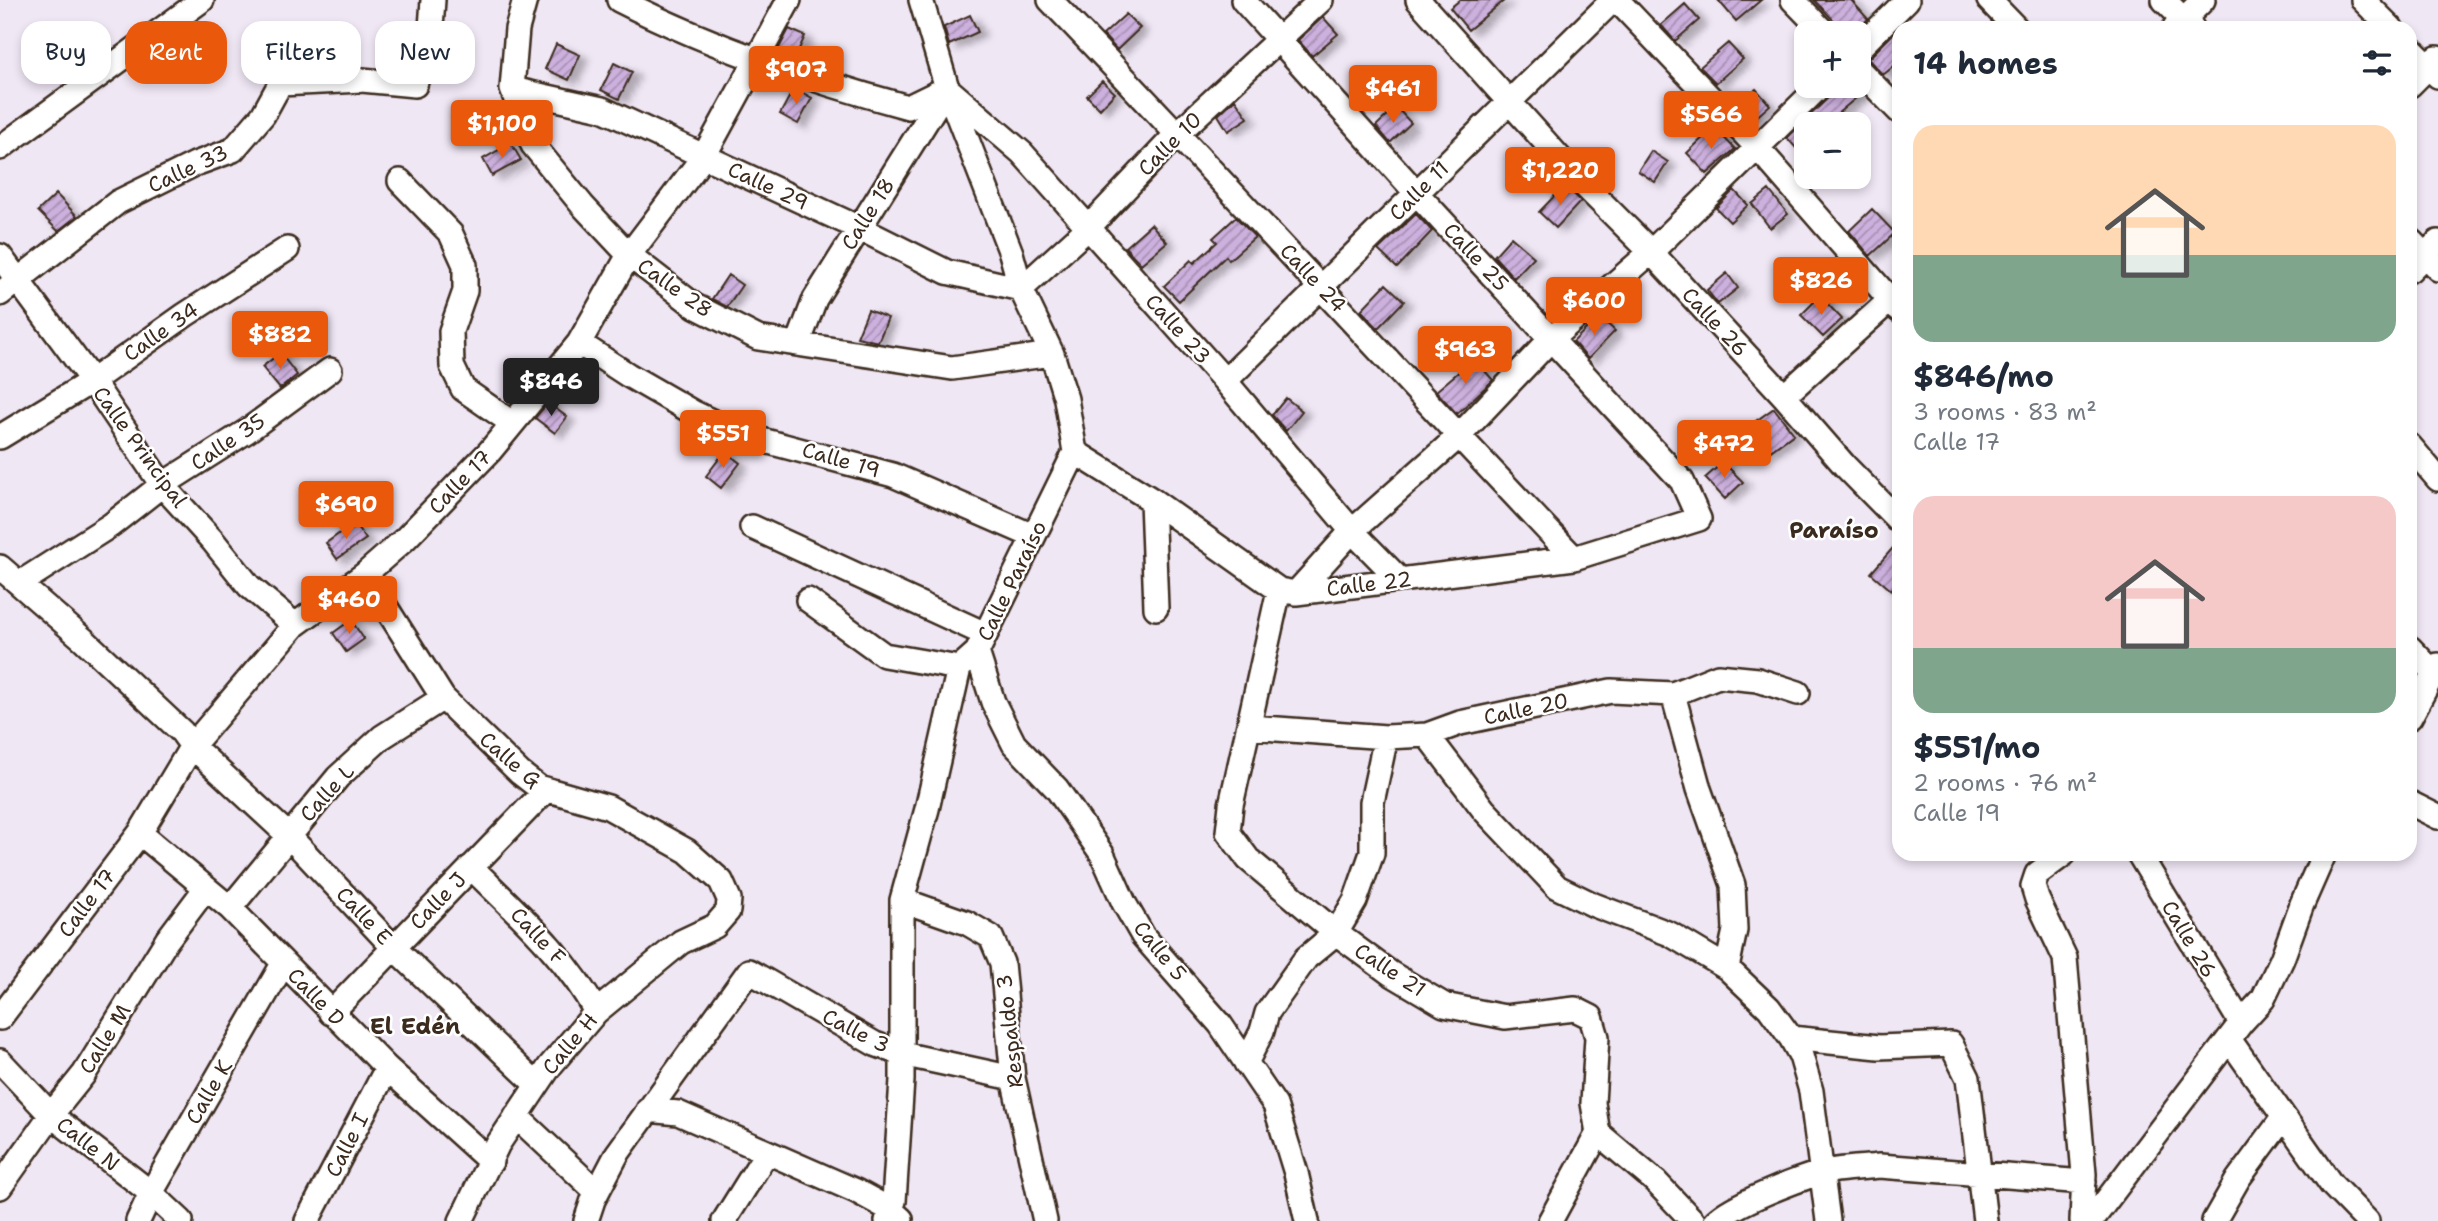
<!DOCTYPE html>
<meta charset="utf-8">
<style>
body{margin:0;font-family:"Shantell Sans",sans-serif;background:#f6f6f7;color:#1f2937;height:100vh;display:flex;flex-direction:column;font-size:26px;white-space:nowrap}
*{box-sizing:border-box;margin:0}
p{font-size:23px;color:#747a83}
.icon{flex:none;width:38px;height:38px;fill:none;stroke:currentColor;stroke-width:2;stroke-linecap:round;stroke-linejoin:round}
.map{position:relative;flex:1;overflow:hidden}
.panel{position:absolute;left:1892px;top:21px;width:525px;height:840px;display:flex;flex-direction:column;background:#fff;border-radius:21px;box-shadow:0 4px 10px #0003}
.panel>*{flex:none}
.guide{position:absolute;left:21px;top:21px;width:665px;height:63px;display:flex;gap:14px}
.buttons{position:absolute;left:1794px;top:21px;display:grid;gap:14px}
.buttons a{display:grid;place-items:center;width:77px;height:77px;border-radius:14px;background:#fff;box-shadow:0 4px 10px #0003;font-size:35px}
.price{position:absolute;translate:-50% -60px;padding:0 16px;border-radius:7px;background:#ea580c;color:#fff;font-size:23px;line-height:46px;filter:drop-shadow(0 2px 4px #0008)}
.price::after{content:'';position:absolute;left:50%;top:42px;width:21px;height:16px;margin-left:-10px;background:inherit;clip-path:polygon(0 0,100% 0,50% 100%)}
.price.on{background:#222;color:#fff}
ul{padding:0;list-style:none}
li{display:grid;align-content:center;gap:14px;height:371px;padding:0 21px}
li span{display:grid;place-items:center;height:217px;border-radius:21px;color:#555}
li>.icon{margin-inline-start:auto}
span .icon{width:126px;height:126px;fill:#fffc;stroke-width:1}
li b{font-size:30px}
h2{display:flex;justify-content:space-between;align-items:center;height:84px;padding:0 21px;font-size:30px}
.tag{padding:0 24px;border-radius:21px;background:#fff;box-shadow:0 4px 10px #0003;font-size:24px;line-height:63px}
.tag.on{background:#ea580c;color:#fff}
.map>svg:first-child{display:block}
.building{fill:url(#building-hatch);stroke:#3b2a1e;stroke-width:2;filter:url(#shadow)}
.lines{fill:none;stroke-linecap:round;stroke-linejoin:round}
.minor-casing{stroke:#3b2a1e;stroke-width:28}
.minor{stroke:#fff;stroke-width:23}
.labels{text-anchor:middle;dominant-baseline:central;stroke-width:5;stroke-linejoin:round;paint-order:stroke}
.street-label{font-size:21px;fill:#3b2a1e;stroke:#fff}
.neighbourhood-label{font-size:23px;font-weight:bold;fill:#3b2a1e;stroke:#fff}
</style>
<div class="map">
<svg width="2438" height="1221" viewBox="0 0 2438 1221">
<defs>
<pattern id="building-hatch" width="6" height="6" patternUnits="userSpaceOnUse" patternTransform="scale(1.75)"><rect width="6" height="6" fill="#ccb0dd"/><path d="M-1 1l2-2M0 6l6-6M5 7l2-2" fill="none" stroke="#a78fb3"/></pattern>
<filter id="shadow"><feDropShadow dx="8" dy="4.5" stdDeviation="3.5" flood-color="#0004"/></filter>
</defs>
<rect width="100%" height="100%" fill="#f0e7f5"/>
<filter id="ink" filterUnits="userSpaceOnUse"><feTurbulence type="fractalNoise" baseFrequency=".0143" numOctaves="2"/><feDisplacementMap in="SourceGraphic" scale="14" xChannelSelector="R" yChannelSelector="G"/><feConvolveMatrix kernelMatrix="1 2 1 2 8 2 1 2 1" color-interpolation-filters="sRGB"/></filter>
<g filter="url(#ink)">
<path class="building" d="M1460,0H1505L1468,30L1450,8Z
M1718,0H1761L1736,21Z
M1814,0H1851L1868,19L1854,33H1846Z
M1685,4L1699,20L1675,41L1661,25Z
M1126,14L1140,28L1117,50L1103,35Z
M970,15L978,32L949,45L944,27Z
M1323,17L1338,34L1312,56L1298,40Z
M1899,28V62L1883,75L1868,59Z
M789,29L805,36L795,58L777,52Z
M1728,43L1743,59L1716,83L1700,67Z
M556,44L580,55L569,80L545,69Z
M614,63L632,72L619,99L601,90Z
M1102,81L1115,93L1100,109L1087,96Z
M1834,86H1855L1862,93L1825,124H1806V159L1787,138L1830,96Z
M794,88L812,98L798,124L780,114Z
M1756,89L1770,105L1752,121L1737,106Z
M1235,99L1248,118L1228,131L1218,115Z
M1396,107L1411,123L1390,143L1376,126Z
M1714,127L1735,149L1707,174L1687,153Z
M511,143L521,160L492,176L483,159Z
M1651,151L1668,162L1655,182L1638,171Z
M1565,185L1581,201L1556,228L1539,212Z
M1734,190L1748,205L1730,222L1716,208Z
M1769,190L1788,214L1770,228L1752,204Z
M56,194L77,216L58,231L38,211Z
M1872,209L1895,233L1870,256L1849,231Z
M1416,214L1432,231L1397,268L1378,250Z
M1236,217L1255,237L1229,260L1226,256L1179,301L1164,286L1191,260L1194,263L1217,242L1213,238Z
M1151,224L1167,242L1141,264L1125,247Z
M1511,237L1534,257L1514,278L1494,256Z
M1727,273L1738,288L1718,304L1707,290Z
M728,275L742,285L727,307L712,299Z
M1386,284L1404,301L1378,328L1361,310Z
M1820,296L1842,319L1823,337L1801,315Z
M868,310L888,318L878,342L857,337Z
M1599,316L1615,331L1588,359L1573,342Z
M280,353L297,375L280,389L262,367Z
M1474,359L1493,380L1457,414L1436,391Z
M1286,398L1302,411L1286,431L1272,415Z
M548,403L567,417L555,433L535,418Z
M1774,408L1794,434L1769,452L1749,426Z
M725,451L740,463L721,488L706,476Z
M1723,462L1743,482L1725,499L1705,478Z
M354,523L366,539L337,559L326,543Z
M1899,541V580L1891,590L1871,573Z
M351,620L364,639L346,652L333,633Z"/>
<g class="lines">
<g class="minor-casing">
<path id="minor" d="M525,0L517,29L512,89L533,145L583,206L629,255L695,306L758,338L952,368L1052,354
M619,0C711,47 808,80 908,107L947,88
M1050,0C1227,184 1398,373 1574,558
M1418,0L1583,184L1651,252L1784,396L1845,466L1899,521
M1617,0L1756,146L1899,310
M1793,0L1825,33
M1989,0L2016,28
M2164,0L2192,28
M2363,0L2391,28
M2175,28L2203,0
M2410,48L2438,76
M1858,49L1907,0
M1858,69L1899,111
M2410,85L2437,58
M512,89L602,109L859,228L947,272L1021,289L1088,228L1178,133L1321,0
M949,90L1022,153L1225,381L1352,531L1400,580
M0,148L202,0
M400,181L451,234L465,265V291L451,331L452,366L463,389L512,423
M2410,240L2438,269
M0,256L92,381L162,485L213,541L249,586L295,625
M2410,270L2438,242
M0,294L118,202L195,164L233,150L263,115L280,84L362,80L415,85L431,28L433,0
M579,343L628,375L694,413L739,434L893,475L1033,536
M798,344L815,299L947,88
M1225,381L1613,0
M1784,396L1899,292
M0,437L92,381L185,315L287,249
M2410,446L2438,479
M1075,452L1152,500L1279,590L1296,593L1574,558L1699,519L1682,481L1421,198L1243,0
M1152,500L1156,608
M752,527L985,634
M0,567L84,640L182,732L192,746L289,836L394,948L537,1085
M365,574L443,698L520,773L538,787L608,807L687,851L721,881L729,899L728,911L715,926L681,942L596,1012L550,1066L498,1144L461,1221
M20,583L111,525L162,485L247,431L330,370
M1279,590L1231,805L1228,832L1248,859L1336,933L1390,973L1444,1005L1505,1017L1575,1009L1591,1017L1597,1037L1593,1103L1598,1133L1655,1181L1693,1221
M1296,593L1352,531L1458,437L1551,339L1651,252L1820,86
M808,600L884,655L959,668
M2410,648L2433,672
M977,652L993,702L1014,744L1057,789L1102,854L1124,903L1143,936L1220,1024L1275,1105L1296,1173L1307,1221
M1673,694L1699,789L1733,885L1735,930L1727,968
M2410,717L2438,665
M1250,727L1386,737L1427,735L1460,723L1611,691L1673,694L1718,676L1758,680L1798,693
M1427,735L1484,810L1557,887L1594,905L1670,934L1727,968L1769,1008L1791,1038L1801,1056L1811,1091L1828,1221
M2410,803L2438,817
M140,833L230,908L387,1068L491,1162
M2064,854L2037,874L2033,886L2037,899L2065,958L2084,1174L2082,1221
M2139,854L2241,1023
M471,867C516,912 566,955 596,1012
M902,900L967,923L991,937L1002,963L1013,1078L1045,1221
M230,908L338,777L382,737L443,698
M331,1013L546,790
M0,1018L140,833L192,746L295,625L365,574L405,539L490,451L579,343L629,255L704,156L789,0
M1791,1038L1879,1047L1951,1044L1968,1078L1985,1221
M2229,1039L2331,1184L2367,1221
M0,1061L51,1115L151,1193L181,1221
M1246,1063L1262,1031L1267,1013L1306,958L1336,933L1355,901L1372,853V802L1386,737
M648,1110L678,1113L856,1191L891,1210L901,1219
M516,1116L597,1192
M0,1187L51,1115L84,1074L167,940L206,888
M138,1221L151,1193L283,964
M307,1221L387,1068
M586,1221L593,1200L617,1154L749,971L875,1044L902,1054L1013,1078
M724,1221L767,1152
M887,1221L894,1201L902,1080V900L927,809L959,668L977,652L1075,452L1066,399L1052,354L1021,289L1011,253L947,88L921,0
M1550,1221L1598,1133
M1716,1221C1733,1204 1796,1180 1820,1173C1839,1168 1861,1168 1880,1166L2084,1182
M2091,1221L2241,1023L2263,999L2282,959L2302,904L2324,854
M2214,1221L2238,1179L2283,1118"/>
</g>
<use href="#minor" class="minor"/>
</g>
</g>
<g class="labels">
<g class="street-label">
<text transform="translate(1170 144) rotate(-45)">Calle 10</text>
<text transform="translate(188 169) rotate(-25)">Calle 33</text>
<text transform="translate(768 186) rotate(25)">Calle 29</text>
<text transform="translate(1419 191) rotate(-45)">Calle 11</text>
<text transform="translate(868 214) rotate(-58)">Calle 18</text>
<text transform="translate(1476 257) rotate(47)">Calle 25</text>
<text transform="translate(1313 278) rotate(47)">Calle 24</text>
<text transform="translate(675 288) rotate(35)">Calle 28</text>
<text transform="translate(1715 322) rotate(47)">Calle 26</text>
<text transform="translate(1178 329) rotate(48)">Calle 23</text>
<text transform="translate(161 332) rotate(-35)">Calle 34</text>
<text transform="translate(228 442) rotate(-34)">Calle 35</text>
<text transform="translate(140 447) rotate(54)">Calle Principal</text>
<text transform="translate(841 460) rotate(16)">Calle 19</text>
<text transform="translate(460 482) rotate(-46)">Calle 17</text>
<text transform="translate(1012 581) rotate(-64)">Calle Paraíso</text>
<text transform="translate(1369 584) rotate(-7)">Calle 22</text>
<text transform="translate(1526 709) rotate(-12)">Calle 20</text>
<text transform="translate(510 760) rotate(41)">Calle G</text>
<text transform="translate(327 793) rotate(-48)">Calle L</text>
<text transform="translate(438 901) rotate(-46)">Calle J</text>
<text transform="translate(87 903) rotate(-53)">Calle 17</text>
<text transform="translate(364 916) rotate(47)">Calle E</text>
<text transform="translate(538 936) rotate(47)">Calle F</text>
<text transform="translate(2189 939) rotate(59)">Calle 26</text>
<text transform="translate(1160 951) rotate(51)">Calle 5</text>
<text transform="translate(1390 970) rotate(33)">Calle 21</text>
<text transform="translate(316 997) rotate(46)">Calle D</text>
<text transform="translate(856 1031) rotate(27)">Calle 3</text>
<text transform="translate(1010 1031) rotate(-96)">Respaldo 3</text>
<text transform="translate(105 1039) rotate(-58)">Calle M</text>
<text transform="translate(570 1044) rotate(-50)">Calle H</text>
<text transform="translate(209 1092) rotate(-60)">Calle K</text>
<text transform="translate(88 1144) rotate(38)">Calle N</text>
<text transform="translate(347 1145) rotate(-63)">Calle I</text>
</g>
<g class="neighbourhood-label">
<text x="1834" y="530">Paraíso</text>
<text x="415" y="1026">El Edén</text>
</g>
</g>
</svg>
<div class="buttons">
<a>+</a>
<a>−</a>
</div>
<b class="price" style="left:796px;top:106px">$907</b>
<b class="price" style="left:1393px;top:125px">$461</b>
<b class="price" style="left:1711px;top:151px">$566</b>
<b class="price" style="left:502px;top:160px">$1,100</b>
<b class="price" style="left:1560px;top:207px">$1,220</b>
<b class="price" style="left:1821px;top:317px">$826</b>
<b class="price" style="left:1594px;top:337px">$600</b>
<b class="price" style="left:280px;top:371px">$882</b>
<b class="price" style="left:1465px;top:386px">$963</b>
<b class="price on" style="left:551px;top:418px">$846</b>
<b class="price" style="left:723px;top:470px">$551</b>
<b class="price" style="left:1724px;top:480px">$472</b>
<b class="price" style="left:346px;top:541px">$690</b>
<b class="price" style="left:349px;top:636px">$460</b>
<div class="guide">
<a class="tag">Buy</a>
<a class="tag on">Rent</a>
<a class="tag">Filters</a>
<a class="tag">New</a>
</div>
<section class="panel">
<h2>14 homes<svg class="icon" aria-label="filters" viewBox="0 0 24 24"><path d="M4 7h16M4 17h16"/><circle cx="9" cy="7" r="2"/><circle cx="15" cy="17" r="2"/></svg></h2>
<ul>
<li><span style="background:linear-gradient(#ffd9b3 60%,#7fa58c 0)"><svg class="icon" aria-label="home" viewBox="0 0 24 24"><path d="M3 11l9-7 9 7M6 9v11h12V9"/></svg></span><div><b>$846/mo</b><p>3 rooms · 83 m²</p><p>Calle 17</p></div></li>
<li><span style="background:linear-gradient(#f6c9c9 70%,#7fa58c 0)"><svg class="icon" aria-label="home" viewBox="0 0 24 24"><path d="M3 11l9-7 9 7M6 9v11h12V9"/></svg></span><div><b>$551/mo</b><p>2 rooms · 76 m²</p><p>Calle 19</p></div></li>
</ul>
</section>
</div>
